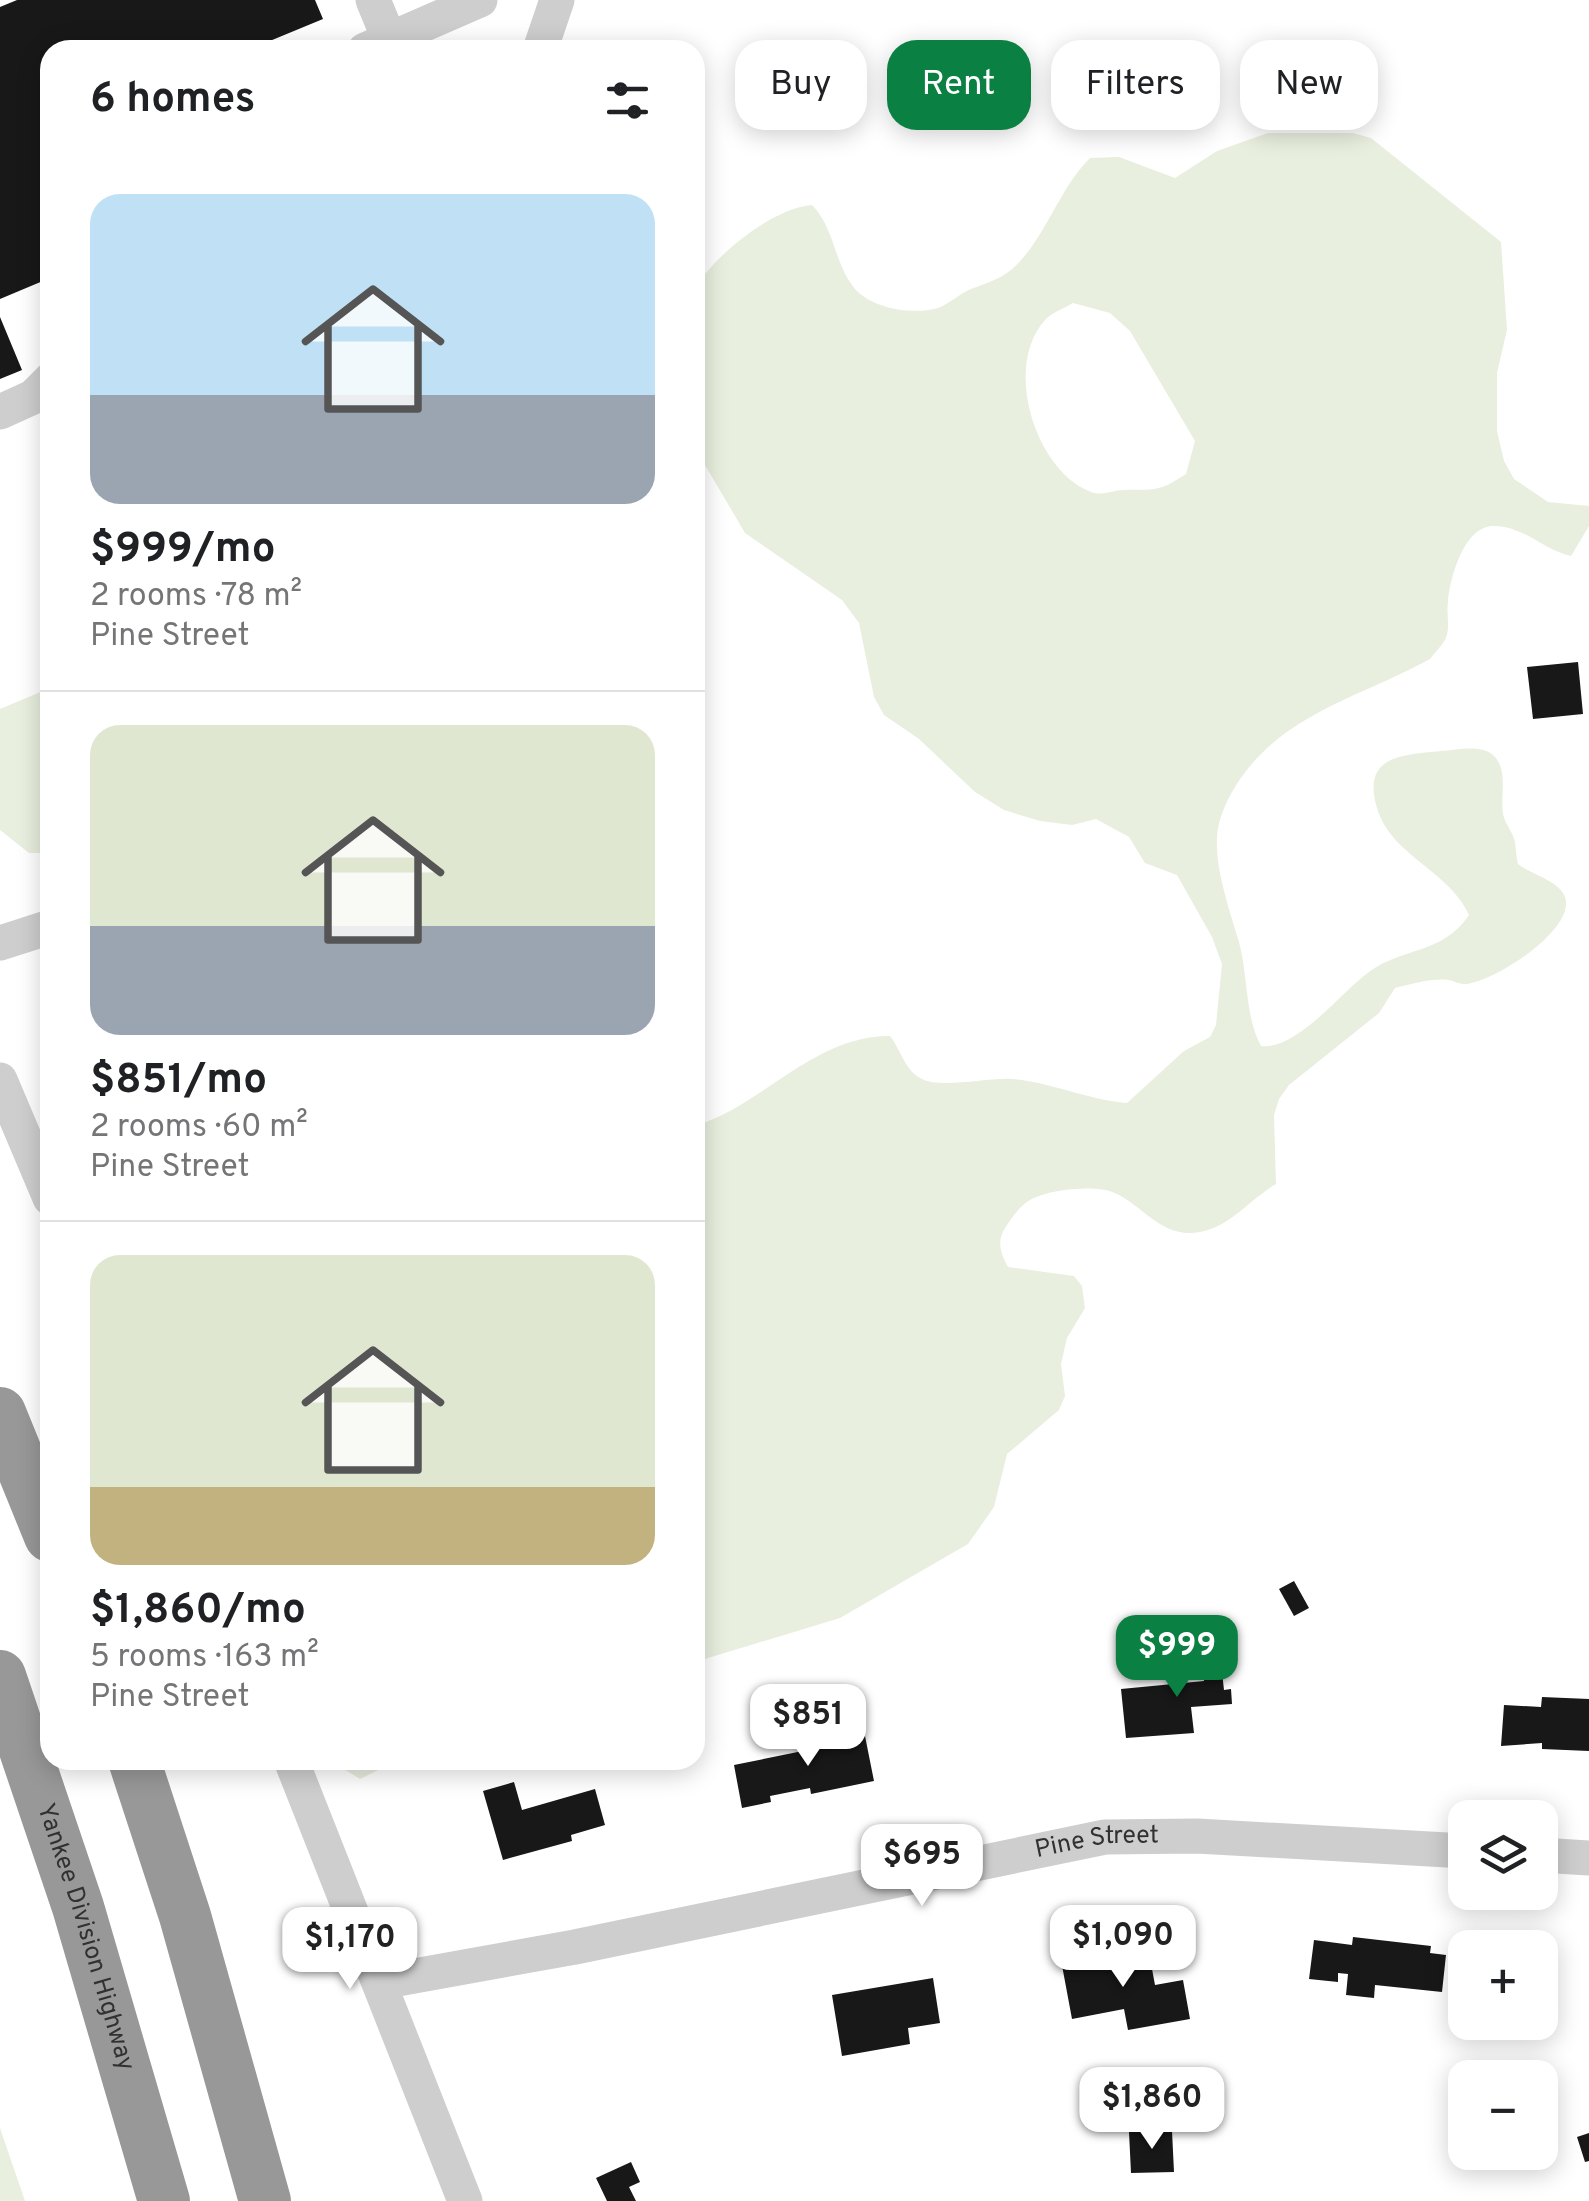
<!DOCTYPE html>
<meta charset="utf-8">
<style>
body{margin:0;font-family:Overpass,sans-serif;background:#f6f6f6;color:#202124;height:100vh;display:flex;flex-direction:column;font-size:38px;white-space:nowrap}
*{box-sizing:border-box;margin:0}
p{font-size:32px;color:#757577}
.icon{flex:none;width:55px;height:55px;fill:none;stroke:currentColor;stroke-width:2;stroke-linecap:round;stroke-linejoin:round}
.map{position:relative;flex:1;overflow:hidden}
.panel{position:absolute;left:40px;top:40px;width:665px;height:1730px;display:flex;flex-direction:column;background:#fff;border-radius:30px;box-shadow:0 5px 25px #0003}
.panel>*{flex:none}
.hud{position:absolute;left:735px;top:40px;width:702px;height:90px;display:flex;gap:20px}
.buttons{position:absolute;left:1448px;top:1800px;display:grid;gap:20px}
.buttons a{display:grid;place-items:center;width:110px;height:110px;border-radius:20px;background:#fff;box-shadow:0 5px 25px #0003;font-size:50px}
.price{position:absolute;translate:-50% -85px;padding:0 22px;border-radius:20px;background:#fff;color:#222;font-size:32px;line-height:65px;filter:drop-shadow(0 2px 5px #0008)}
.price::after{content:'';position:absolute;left:50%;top:60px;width:30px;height:22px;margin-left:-15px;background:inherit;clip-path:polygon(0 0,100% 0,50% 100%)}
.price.on{background:#0b8043;color:#fff}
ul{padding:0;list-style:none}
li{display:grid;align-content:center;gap:20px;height:530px;padding:0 50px}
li+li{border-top:2px solid #e0e0e0}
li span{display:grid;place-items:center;height:310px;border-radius:30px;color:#555}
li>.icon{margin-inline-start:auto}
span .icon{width:180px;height:180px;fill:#fffc;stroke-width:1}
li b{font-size:42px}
h2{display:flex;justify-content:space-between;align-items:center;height:120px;padding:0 50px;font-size:42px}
.tag{padding:0 35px;border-radius:30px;background:#fff;box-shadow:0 5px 25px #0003;font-size:35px;line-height:90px}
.tag.on{background:#0b8043;color:#fff}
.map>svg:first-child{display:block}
.green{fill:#e8efde;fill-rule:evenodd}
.building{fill:#181818}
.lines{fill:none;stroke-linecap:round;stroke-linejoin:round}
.minor{stroke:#cecece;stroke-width:35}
.highway{stroke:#989898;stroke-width:52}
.labels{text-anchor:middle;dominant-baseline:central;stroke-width:10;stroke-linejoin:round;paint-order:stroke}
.street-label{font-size:25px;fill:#313131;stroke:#fff}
</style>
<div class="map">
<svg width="1589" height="2201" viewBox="0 0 1589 2201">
<rect width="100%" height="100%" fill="#fff"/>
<path class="green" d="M1268,133H1353L1371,138L1501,242L1507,330L1497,373V431L1504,461L1514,479L1548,502L1589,506V526L1571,556C1545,551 1521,524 1492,526C1463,528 1450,579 1448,602C1446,615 1451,628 1445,640C1441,647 1434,653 1430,659C1359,698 1280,714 1235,787C1226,802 1218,819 1217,837C1215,870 1230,911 1239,942C1248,975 1245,1017 1261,1046C1297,1050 1340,993 1369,972C1402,947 1442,955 1469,915C1449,870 1391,856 1377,808C1361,755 1403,755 1441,751C1457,750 1480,744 1493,755C1509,770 1500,795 1503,814C1505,824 1513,832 1515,842C1516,849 1516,857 1518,864C1531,874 1555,880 1563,893C1584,925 1492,984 1464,984C1459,984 1454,981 1449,980C1431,978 1412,984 1395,988L1379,1013L1289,1085L1279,1099L1274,1115L1276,1184C1247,1201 1228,1231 1191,1233C1160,1234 1143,1207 1117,1194C1099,1184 1053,1189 1034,1198C1022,1203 1014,1215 1007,1225C996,1240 1000,1252 1008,1267L1074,1276L1082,1286L1085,1308L1067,1338L1061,1364L1065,1396L1059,1410L1007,1454L994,1507L968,1544L840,1618L695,1662V1126C765,1104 813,1036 890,1036C901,1050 905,1071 922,1079C942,1089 988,1077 1013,1079C1053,1083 1088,1100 1127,1103L1184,1051L1210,1037L1216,1025L1222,964L1212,937L1177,875L1145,863L1129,837L1096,819L1072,825L1040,821L1004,810L975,792L919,739L884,715L874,697L859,623L842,600L745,533L695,448V288C716,254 773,208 812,205C836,229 834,268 858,292C876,309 914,315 938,308C949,304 959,294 971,289C992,281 1007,277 1022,259C1049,228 1061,187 1090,158L1119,157L1175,178L1217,151ZM1073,303L1110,313L1130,331L1195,441L1186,474C1157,493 1155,489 1122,490C1111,491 1102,496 1091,492C1035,471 1002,365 1046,319C1053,312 1065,308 1073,303Z
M50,688V853H29L0,830V709Z
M329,1760H399L360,1779Z
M0,2128L25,2201H0Z"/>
<path class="building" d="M17,0H315L323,19L248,50H50V278L0,299V7Z
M0,317L22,370L0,379Z
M1578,662L1583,714L1533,719L1527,667Z
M1294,1581L1309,1608L1294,1616L1279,1589Z
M1228,1644L1230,1671L1222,1672L1224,1690L1231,1689L1232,1704L1191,1707L1194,1733L1126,1738L1121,1689L1204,1681L1202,1647Z
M1542,1697L1589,1699V1751L1542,1749V1743L1501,1746L1504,1705L1541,1707Z
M862,1721L874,1781L811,1794L810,1788L770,1796L771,1802L742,1808L734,1765L837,1744L834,1726Z
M514,1782L522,1810L595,1789L605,1825L571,1835L572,1841L503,1860L483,1791Z
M1353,1937L1431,1946L1430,1953L1446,1955L1442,1992L1375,1985L1374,1998L1346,1995L1348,1974L1338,1973V1982L1309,1979L1314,1940L1352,1945Z
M1117,1950L1119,1958L1149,1953L1155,1985L1183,1980L1190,2019L1128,2030L1124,2009L1072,2019L1061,1960Z
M933,1978L940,2023L908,2028L910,2044L842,2056L832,1995Z
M1172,2131L1174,2172L1131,2173L1129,2132Z
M1589,2133V2161L1585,2162L1577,2137Z
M631,2162L640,2182L629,2187L636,2201H607L596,2178Z"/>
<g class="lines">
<g class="minor">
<path d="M373,0L390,41"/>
<path d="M365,50L480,0"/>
<path d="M540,50L557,0"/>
<path d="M0,412L33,397L50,380"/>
<path d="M0,943L50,927"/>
<path d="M0,1080L50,1198"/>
<path d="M291,1760L465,2201"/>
<path d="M1540,1855L1589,1858"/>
<path id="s1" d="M381,1982L575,1947L1105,1837L1197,1836L1465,1851"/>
</g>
<g class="highway">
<path d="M0,1413L50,1536"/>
<path id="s2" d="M0,1676L78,1907L164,2201"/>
<path d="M134,1760L185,1916L265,2201"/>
</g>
</g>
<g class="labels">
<g class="street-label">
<text stroke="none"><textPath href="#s1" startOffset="730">Pine Street</textPath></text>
<text stroke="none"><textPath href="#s2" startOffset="275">Yankee Division Highway</textPath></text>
</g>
</g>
</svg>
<div class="buttons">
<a><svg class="icon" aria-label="layers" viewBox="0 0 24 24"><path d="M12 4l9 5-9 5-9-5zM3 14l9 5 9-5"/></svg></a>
<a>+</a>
<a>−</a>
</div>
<b class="price on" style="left:1177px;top:1700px">$999</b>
<b class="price" style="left:808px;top:1769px">$851</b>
<b class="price" style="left:922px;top:1909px">$695</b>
<b class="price" style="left:1123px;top:1990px">$1,090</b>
<b class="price" style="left:350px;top:1992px">$1,170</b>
<b class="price" style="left:1152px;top:2152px">$1,860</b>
<div class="hud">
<a class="tag">Buy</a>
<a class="tag on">Rent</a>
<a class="tag">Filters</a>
<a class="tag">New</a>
</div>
<section class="panel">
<h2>6 homes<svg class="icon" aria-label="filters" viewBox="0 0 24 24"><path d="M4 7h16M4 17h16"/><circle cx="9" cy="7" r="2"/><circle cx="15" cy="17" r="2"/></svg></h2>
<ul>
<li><span style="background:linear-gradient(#bfe0f5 65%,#9aa5b1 0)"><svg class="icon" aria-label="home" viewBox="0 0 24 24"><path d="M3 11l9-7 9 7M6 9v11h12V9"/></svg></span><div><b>$999/mo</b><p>2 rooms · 78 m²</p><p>Pine Street</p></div></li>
<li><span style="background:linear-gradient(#dfe7d0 65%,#9aa5b1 0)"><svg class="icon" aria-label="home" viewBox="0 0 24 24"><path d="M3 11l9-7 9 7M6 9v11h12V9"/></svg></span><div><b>$851/mo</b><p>2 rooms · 60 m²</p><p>Pine Street</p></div></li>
<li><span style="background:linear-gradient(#dfe7d0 75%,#c2b280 0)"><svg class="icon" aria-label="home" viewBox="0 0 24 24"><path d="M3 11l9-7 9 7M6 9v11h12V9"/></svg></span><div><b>$1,860/mo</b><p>5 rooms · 163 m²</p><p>Pine Street</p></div></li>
</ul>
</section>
</div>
